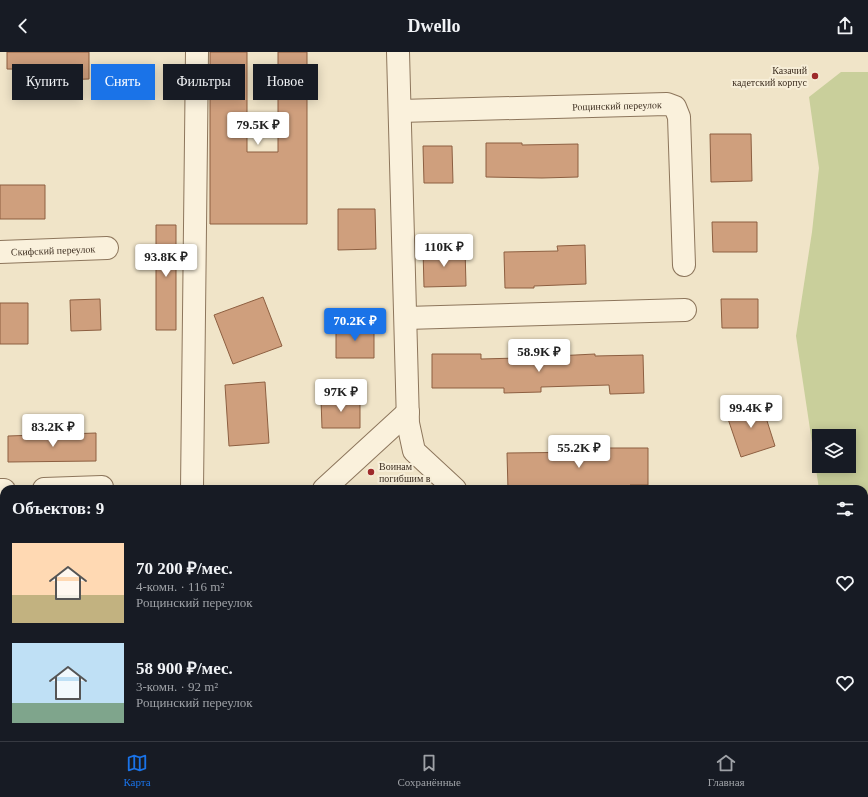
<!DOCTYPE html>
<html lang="ru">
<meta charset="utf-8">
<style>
body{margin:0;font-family:Georgia,serif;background:#20242c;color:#f1f3f6;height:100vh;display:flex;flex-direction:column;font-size:15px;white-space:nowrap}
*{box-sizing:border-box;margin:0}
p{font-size:13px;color:#9ea1a6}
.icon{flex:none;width:22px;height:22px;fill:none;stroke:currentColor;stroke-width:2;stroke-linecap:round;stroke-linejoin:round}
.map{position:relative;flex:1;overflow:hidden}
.panel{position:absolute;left:0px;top:433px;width:868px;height:256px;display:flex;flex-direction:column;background:#171b24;border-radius:12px 12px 0 0;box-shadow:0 2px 10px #0003}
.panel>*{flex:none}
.hud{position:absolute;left:12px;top:12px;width:400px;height:36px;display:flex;gap:8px}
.tools{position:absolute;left:812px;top:377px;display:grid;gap:8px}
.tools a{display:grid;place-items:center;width:44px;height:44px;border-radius:0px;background:#171b24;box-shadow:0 2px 10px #0003;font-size:20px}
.price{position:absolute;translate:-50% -34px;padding:0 9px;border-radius:4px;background:#fff;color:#222;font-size:13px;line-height:26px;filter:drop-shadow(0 1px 2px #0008)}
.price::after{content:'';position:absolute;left:50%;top:24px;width:12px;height:9px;margin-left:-6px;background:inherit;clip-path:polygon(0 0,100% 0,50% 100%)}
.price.selected{background:#1a73e8;color:#fff}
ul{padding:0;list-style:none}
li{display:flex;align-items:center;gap:12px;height:100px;padding:0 12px}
li span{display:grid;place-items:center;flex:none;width:112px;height:80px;border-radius:0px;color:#555}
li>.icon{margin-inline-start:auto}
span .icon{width:48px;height:48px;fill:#fffc;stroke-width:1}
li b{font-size:17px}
h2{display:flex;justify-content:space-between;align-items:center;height:48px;padding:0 12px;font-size:17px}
.tag{padding:0 14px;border-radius:0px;background:#171b24;box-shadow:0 2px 10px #0003;font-size:14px;line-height:36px}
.tag.selected{background:#1a73e8;color:#fff}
header{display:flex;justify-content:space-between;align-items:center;height:52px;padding:0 12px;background:#171b24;font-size:18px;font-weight:600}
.tabs{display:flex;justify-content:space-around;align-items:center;height:56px;border-top:1px solid #363941;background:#171b24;font-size:11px;color:#9ea1a6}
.tabs a{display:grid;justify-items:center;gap:2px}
.tabs .selected{color:#1a73e8}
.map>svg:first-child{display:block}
.green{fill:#c9cf9b;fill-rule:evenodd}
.building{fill:#cf9f7d;stroke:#8d5f41}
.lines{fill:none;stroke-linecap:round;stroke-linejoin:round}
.minor-casing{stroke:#8d765c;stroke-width:24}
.minor{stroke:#faf1dc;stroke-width:22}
.poi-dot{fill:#9e2a2b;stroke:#f7eed8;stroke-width:1.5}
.labels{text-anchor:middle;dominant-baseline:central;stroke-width:4;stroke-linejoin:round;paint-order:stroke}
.poi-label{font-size:10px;fill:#3d2e20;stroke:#f7eed8;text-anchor:end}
.street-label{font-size:10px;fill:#3d2e20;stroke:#f7eed8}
</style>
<header><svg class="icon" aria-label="back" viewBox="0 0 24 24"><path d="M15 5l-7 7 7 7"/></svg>Dwello<svg class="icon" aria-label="share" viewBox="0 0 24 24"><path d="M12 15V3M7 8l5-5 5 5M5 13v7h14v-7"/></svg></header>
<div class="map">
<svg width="868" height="689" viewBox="0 0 868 689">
<rect width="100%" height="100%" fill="#f0e4c8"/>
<path class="green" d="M841,20H868V689H865L864,685V437H819L796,284L812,180L819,116L809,45ZM819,384H849V414H819Z"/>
<path class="building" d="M7,0H89V27L56,28V18L7,17Z
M210,0H247V100H278V0H307V172H210Z
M710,82H751L752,129L711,130Z
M486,91H522V93L578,92V125L542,126L486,125Z
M423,94H452L453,131H424Z
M0,133H45V167H0Z
M338,157H375L376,197L338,198Z
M712,170H757V200H713Z
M156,173H176V278H156Z
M585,193L586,232L534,234V236H505L504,200L558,199L557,194Z
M465,196L466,234L424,235L423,197Z
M263,245L282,294L233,312L214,263Z
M100,247L101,278L71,279L70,248Z
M721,247H758V276H722Z
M0,251H28V292H0Z
M336,273H374V306H336Z
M432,302H481V307L556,305V304L595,302V304L643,303L644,341L610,342L609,333L541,335V340L504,341V336H432Z
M265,330L269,391L229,394L225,333Z
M360,346V376H322L321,347Z
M761,350L775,394L741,405L726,361Z
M96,381V409L8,410V384Z
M599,396H648V433H630V437H599V434L508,437L507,401L599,400Z"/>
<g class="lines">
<g class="minor-casing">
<g id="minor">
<path d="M398,0L408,371L414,399L455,437"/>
<path id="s1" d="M400,59L667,52L675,55L679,65L684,213"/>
<path id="s2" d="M0,200L107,196"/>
<path d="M406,266L685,258"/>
<path d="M44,437L102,435"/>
<path d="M192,437L197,0"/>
<path d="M324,437L408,360"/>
<path d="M0,438H4"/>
<path d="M699,685V689"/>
<path d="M119,689L122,685"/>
<path d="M292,689L297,685"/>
</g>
</g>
<use href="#minor" class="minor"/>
</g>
<g class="poi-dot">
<circle cx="815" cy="24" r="4"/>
<circle cx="371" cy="420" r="4"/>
</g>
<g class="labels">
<g class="poi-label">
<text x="807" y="18">Казачий<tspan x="807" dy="12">кадетский корпус</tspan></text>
<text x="379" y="414" text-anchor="start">Воинам<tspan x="379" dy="12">погибшим в</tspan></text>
</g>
<g class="street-label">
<text stroke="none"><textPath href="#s1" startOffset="217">Рощинский переулок</textPath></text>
<text stroke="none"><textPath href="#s2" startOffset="53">Скифский переулок</textPath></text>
</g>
</g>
</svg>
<div class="tools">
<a><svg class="icon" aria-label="layers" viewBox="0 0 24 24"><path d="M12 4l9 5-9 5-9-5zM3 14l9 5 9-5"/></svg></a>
</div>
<b class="price" style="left:258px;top:94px">79.5K ₽</b>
<b class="price" style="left:444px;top:216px">110K ₽</b>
<b class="price" style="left:166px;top:226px">93.8K ₽</b>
<b class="price selected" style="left:355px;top:290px">70.2K ₽</b>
<b class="price" style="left:539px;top:321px">58.9K ₽</b>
<b class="price" style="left:341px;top:361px">97K ₽</b>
<b class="price" style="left:751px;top:377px">99.4K ₽</b>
<b class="price" style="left:53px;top:396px">83.2K ₽</b>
<b class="price" style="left:579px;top:417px">55.2K ₽</b>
<div class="hud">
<a class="tag">Купить</a>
<a class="tag selected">Снять</a>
<a class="tag">Фильтры</a>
<a class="tag">Новое</a>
</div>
<section class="panel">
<h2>Объектов: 9<svg class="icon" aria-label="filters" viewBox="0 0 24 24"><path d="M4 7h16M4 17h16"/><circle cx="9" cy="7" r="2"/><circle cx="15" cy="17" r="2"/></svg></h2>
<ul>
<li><span style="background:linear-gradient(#ffd9b3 65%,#c2b280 0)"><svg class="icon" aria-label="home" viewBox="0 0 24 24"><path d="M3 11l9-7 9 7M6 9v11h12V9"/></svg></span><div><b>70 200 ₽/мес.</b><p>4-комн. · 116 m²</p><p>Рощинский переулок</p></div><svg class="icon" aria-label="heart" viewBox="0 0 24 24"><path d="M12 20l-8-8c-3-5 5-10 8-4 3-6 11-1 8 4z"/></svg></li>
<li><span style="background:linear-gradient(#bfe0f5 75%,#7fa58c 0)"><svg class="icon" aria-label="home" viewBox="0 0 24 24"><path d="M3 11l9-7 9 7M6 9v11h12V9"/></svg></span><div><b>58 900 ₽/мес.</b><p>3-комн. · 92 m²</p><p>Рощинский переулок</p></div><svg class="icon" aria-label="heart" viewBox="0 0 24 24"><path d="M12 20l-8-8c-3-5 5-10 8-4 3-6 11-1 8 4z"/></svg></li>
</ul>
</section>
</div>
<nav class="tabs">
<a class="selected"><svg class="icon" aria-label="map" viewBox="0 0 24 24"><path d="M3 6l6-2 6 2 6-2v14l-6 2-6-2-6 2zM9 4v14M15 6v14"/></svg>Карта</a>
<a><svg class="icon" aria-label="saved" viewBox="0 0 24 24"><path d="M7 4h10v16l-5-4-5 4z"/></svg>Сохранённые</a>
<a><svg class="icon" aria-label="home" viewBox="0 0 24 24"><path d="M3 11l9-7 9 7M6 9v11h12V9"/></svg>Главная</a>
</nav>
